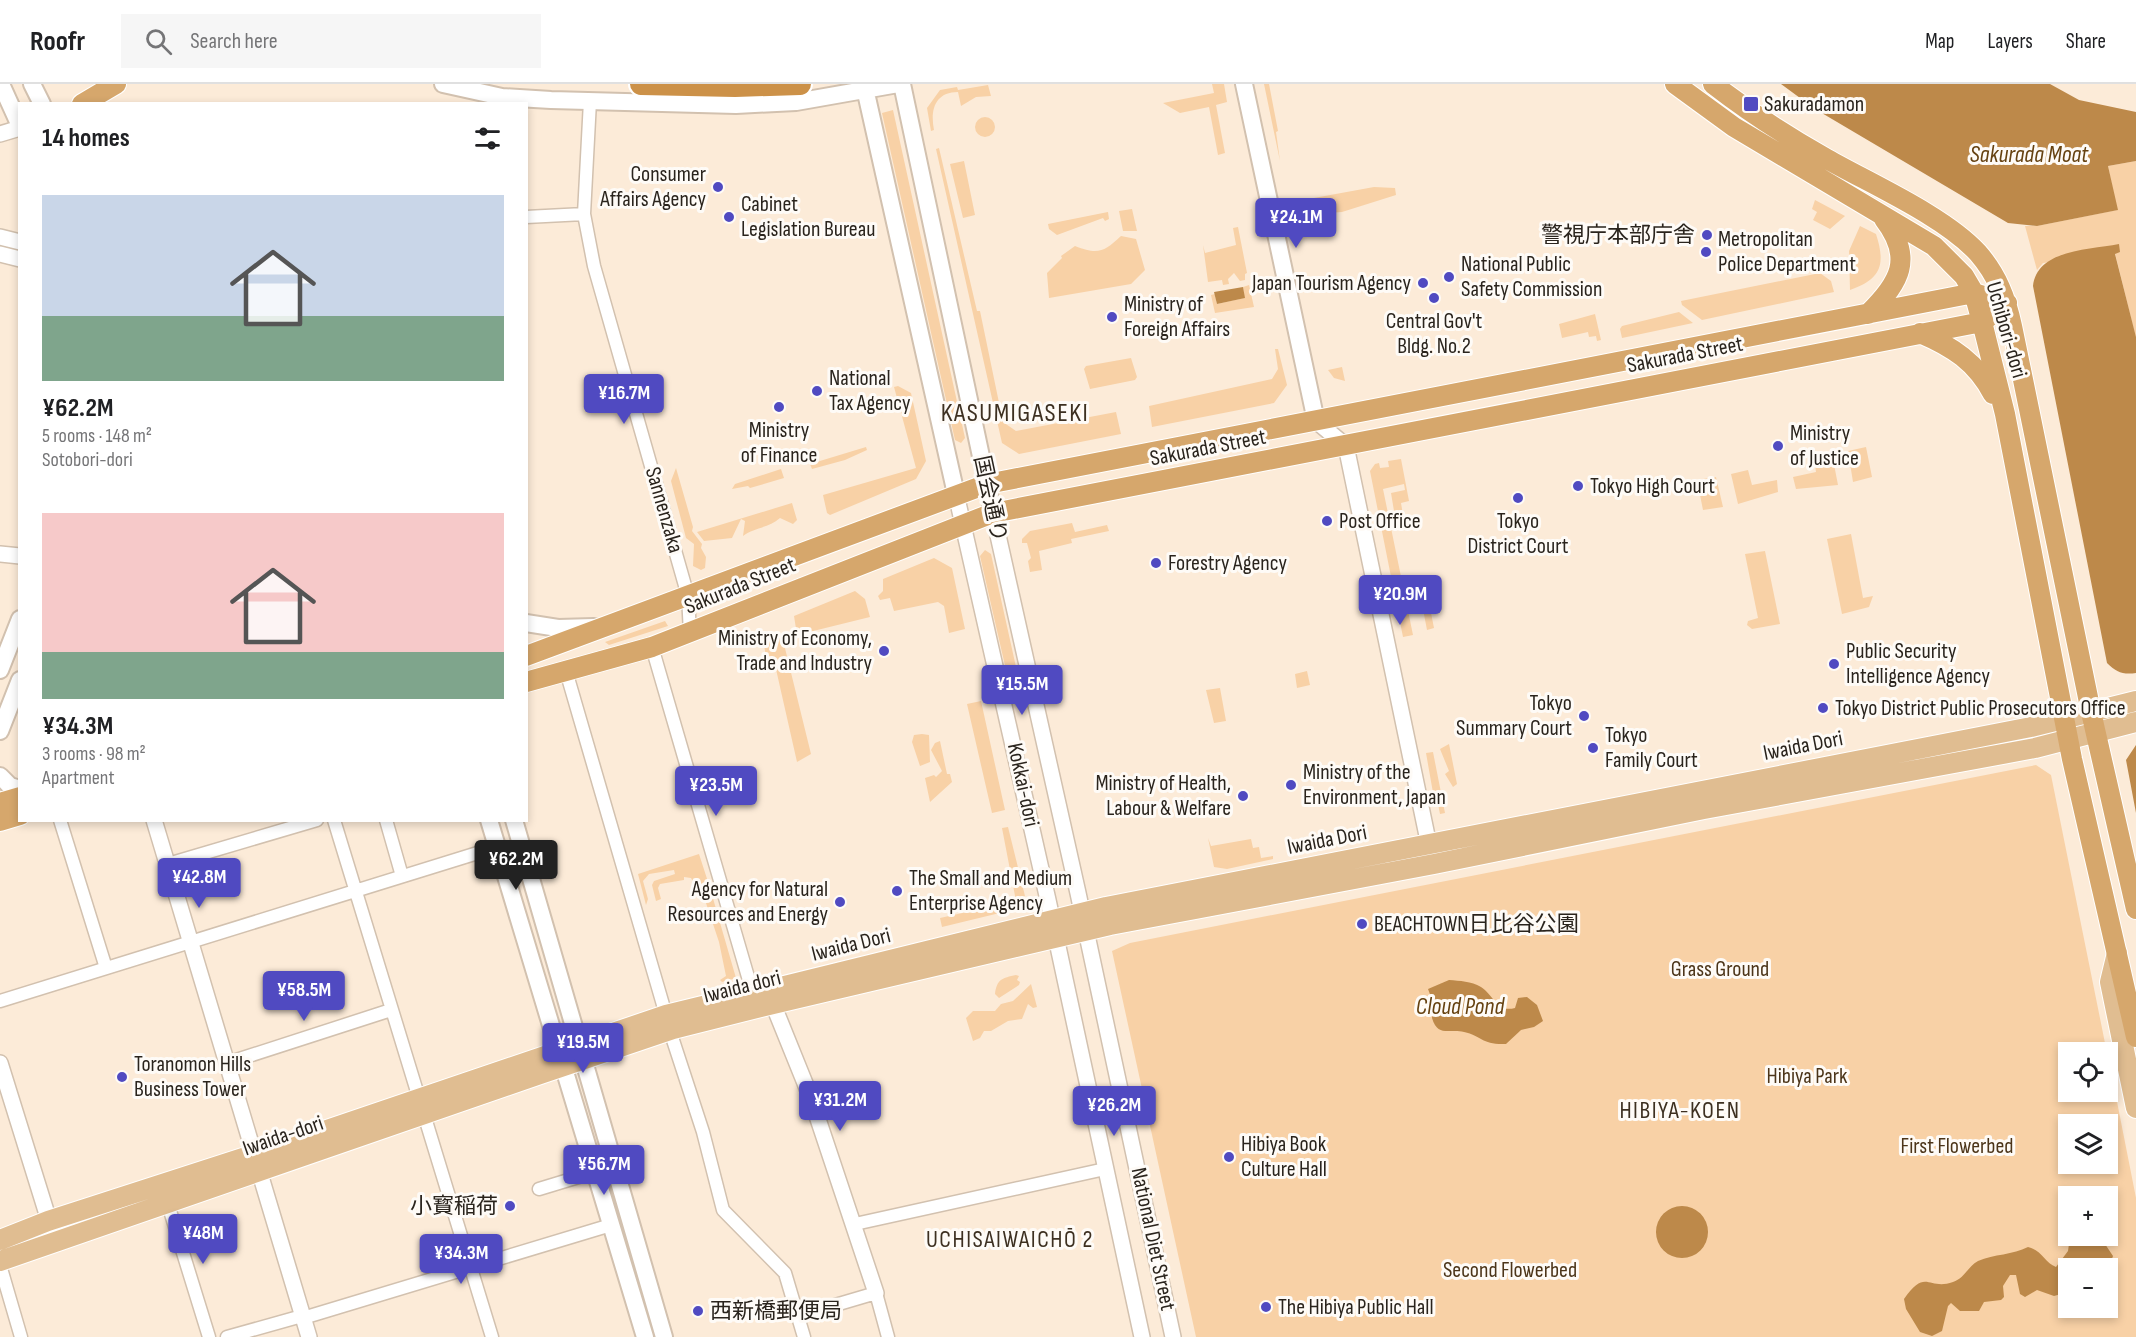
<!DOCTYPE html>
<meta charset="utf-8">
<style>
body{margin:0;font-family:"Sofia Sans Condensed","Noto Sans JP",sans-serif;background:#f6f6f6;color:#202124;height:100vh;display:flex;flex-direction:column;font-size:22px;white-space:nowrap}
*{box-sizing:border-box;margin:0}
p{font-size:20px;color:#757577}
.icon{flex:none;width:33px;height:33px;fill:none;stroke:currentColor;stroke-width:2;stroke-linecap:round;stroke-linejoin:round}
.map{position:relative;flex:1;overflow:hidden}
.panel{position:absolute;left:18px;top:18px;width:510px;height:720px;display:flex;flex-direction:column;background:#fff;border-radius:0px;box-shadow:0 3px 9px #0003}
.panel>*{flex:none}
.fabs{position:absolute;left:2058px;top:958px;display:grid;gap:12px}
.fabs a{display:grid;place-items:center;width:60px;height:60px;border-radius:0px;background:#fff;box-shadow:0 3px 9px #0003;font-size:30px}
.price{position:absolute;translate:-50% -51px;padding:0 14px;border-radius:6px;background:#504ac1;color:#fff;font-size:20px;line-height:39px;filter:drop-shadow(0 2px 3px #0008)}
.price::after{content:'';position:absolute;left:50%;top:36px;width:18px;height:14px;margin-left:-9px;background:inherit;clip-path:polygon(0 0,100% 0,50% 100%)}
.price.current{background:#222;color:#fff}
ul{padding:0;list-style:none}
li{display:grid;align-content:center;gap:12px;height:318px;padding:0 24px}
li span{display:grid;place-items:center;height:186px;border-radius:0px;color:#555}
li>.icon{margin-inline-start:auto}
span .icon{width:108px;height:108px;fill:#fffc;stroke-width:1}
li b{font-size:26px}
h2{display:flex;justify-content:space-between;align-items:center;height:72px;padding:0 24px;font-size:26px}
header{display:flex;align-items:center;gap:36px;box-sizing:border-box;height:84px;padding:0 30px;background:#fff;border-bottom:2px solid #e0e0e0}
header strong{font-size:28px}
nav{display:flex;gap:33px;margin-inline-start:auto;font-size:21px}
.search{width:420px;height:54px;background:#f6f6f6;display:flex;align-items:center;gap:15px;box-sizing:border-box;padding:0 21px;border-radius:0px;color:#757577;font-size:22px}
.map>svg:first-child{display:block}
.green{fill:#f8d1a6;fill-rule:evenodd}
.water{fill:#bd894a}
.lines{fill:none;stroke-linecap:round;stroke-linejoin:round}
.minor-casing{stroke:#d2c1af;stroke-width:15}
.tertiary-casing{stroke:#d2c1af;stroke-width:18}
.secondary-casing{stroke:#d2c1af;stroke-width:20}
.primary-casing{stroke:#fff;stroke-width:22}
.trunk-casing{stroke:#fff;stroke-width:22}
.motorway-casing{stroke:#fff;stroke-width:26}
.minor{stroke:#fff;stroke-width:12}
.tertiary{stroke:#fff;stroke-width:15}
.secondary{stroke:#fff;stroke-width:16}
.primary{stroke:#e0bd91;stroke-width:20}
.trunk{stroke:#d6a76c;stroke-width:20}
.motorway{stroke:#cc9148;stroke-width:22}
.poi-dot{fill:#504ac1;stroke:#fefbf7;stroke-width:2}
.labels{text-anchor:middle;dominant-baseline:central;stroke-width:6;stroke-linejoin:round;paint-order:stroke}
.poi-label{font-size:22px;fill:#2a241d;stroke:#fefbf7;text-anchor:start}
.street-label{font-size:22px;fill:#2a241d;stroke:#fefbf7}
.park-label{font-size:22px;fill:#4c3519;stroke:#fefbf7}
.water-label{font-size:24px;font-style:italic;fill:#664211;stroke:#fefbf7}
.neighbourhood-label{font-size:24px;letter-spacing:1.5px;fill:#3d3021;stroke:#fefbf7}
.quarter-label{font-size:26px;letter-spacing:1.5px;fill:#3d3021;stroke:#fefbf7}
</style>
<header>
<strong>Roofr</strong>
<div class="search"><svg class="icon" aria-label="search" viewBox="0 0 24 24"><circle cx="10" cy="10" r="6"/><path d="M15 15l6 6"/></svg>Search here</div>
<nav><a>Map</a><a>Layers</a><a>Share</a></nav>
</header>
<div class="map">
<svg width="2136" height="1253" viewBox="0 0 2136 1253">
<rect width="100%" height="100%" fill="#fcebd8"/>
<path class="green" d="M1212,0H1224L1227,18L1216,21L1225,69L1218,71L1209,23L1180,29L1163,19L1214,9Z
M1264,0H1269L1278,47L1276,48L1280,77Z
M988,1L991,12L976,13L961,22L958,8C935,8 930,26 934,46L931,47L927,24L940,6L957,3L958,6Z
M893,26L965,354L961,359L955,356L882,29Z
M975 43a10 10 0 1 1 20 0a10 10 0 1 1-20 0Z
M939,64L977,227H980L1003,338L1016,347L1116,328L1121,350L1019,370L1002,359L936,65Z
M964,77L975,131L963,134L950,80Z
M2136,77V254L2115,169L2043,179L2037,186L2025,142H2037L2117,126L2108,82Z
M1374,103L1395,104L1396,111L1342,128L1297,131L1292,118Z
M1815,116L1845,132L1830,145L1813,136L1817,128L1812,125Z
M1132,125L1137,147H1123L1119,127Z
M1108,128L1109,135L1105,137L1103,134L1057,151L1049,145L1048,140Z
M1860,142L1876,150C1886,181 1881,195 1850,206L1849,167Z
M1238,143L1247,189L1245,190V196L1240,197L1234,189L1228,195L1229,200L1223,201L1222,196L1208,198L1203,161L1205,169L1236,161L1233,144Z
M1121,152L1136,155L1145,186L1131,200L1049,214L1047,189L1062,174L1061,172L1075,162C1098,171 1104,168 1121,152Z
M1820,189L1831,197L1834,208L1702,236L1682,221L1681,217Z
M1249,201L1254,223L1215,229L1211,211L1215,210L1217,220L1244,214L1243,203Z
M1679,228L1693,239L1622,254L1620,245L1622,242Z
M1595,230L1601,256L1597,257L1596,252L1589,253L1588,248L1562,254L1559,240Z
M1275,265H1278L1287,301L1274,319L1152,343L1149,322L1272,295L1278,285Z
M1131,274L1137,293L1135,296L1090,305L1084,285L1086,282Z
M1342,283L1345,297L1334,294L1328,286Z
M898,302L911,309L926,377L916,395L830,431L827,429L823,411L916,384L894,303Z
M866,363L867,366L845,376L812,385L810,380Z
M1866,363L1872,393L1853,398L1848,367Z
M1832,370L1838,401L1796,405L1793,393L1816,388L1814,374Z
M1401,375L1409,417L1401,419L1403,431L1395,433L1391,409L1405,406L1404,400L1383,405L1413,551L1403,553L1370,387L1375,380L1379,379L1380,384L1389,383L1388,377Z
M676,384L693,443L692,447L702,460L701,464L706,473L705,484L701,486L693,482L694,460L686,454L671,397Z
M781,385L784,394L750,404L748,402L732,405L735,400Z
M1748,386L1752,401L1777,396L1778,408L1738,420L1731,390Z
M1716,393L1723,423L1703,426L1697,396Z
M792,419L797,436L793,440L780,434C769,444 755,443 743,452L745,437L741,435L732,454L704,457L697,448Z
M1072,439L1075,448L1107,441L1109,447L1071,455L1072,459L1039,467L1042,486L1030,488L1028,477L1031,474L1027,459H1022V455L1030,447Z
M1851,450L1863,514L1873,512L1869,523L1842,530L1827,455Z
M985,466L991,470L1016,583L1014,587L1006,586L980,472Z
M1765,467L1780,540L1752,545L1747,541L1748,537L1758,534L1745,470Z
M934,474L952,484L965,545L949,549L944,522L938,518L894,527L890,514L880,516L878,512L883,507V495Z
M855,507L865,515L870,533L797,551L794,532Z
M1429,519L1434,544L1427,546L1422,520Z
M665,537L668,542L609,561L605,558Z
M782,552L811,670L797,678L773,572L766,573L763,555Z
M1307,587L1310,601L1297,604L1295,590Z
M1220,604L1226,637L1214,639L1206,606Z
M981,617L1005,726L992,729L967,620Z
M922,650L929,651L930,678L920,682L912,658L914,651Z
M940,657L947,690H950L952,698L930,718L925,694L934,691L936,693L942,687L931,666L935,659Z
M1449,660L1457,700L1453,703L1445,690L1449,687L1440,665Z
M1433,668L1445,729L1440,730L1438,720H1435L1426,669Z
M2036,681L2051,691L2107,969H2068V1008H2108V972L2136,1114V1253H1196L1112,867L1130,859ZM2068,1041H2108V1080H2068ZM2068,1113H2108V1152H2068ZM2068,1185H2108V1224H2068Z
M1008,743L1025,812L1012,826L942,843L940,834L1016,817L1002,744Z
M1208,754L1211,762L1251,755L1253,764L1259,763L1261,774L1273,772V775L1227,785L1214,783Z
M699,770L710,804L697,805L691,794L684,793V796L660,800L658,804L661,815L656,817L652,801L654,797L675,790L674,786L649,790L643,797L648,815L646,821L638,790Z
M712,811L736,894L722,898L720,896L726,892L719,858L704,813Z
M1016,891L1019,892L1017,896L1020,898L1019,901L999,914L995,910C997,895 1002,894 1016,891Z
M1031,900L1037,923L1033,924L1028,920L1022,935L1008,937L991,947H984L980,954L973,957L966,934L973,927H995L1001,920L1013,917Z"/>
<path class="water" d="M1781,0H2050L2079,16L2136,28V77L2108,82L2118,126L2037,142L2008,139L1815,25Z
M2119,160L2120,168L2115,170L2136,253V589C2123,591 2116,588 2107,579L2033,202C2037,165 2090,166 2119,160Z
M1243,203L1245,214L1217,220L1214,208Z
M2136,661V729L2126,676Z
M1449,896C1460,897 1471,897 1481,903C1494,911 1496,929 1515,924L1518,914L1527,913L1537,921L1543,937L1534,943L1521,946L1506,960C1482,961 1482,952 1464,948C1450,944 1438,954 1432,934L1434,921L1428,905Z
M1656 1148a26 26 0 1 1 52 0a26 26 0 1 1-52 0Z
M2091,1152L2103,1157L2113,1172L2108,1186L2068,1185V1208L2054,1212L2037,1206L2025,1213L2020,1210L2016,1191H2010L2003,1202L2004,1213L2001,1216L1984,1218L1979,1227H1960L1951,1219L1948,1222L1942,1247L1932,1252L1920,1248L1906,1225L1904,1215C1926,1183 1928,1207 1953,1198C1965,1194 1968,1182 1978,1177C1994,1170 2013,1171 2028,1163C2042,1166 2045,1179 2056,1183L2068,1167L2069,1160Z"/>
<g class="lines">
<g class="minor-casing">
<path id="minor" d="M590,17L584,130L594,182L688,512L690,549
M526,133L584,130
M652,563L753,910L758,913
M566,587L666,931
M60,736L106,884
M334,736L492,1253
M386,736L402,792
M168,780L317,736
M0,917L497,763
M670,947L703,1048L723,1126L785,1189L804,1253
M227,979L391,926
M539,1105L595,1088
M167,1117L209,1253
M855,1140L1105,1085
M0,1181L21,1253
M798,1232L876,1209L888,1253
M303,1234L611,1141
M227,1253L302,1232"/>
</g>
<g class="tertiary-casing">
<path id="tertiary" d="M0,50L20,44
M0,153L20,158
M0,170L20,175
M1316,337L1346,362L1431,771
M956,410L1048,816L1142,1253
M993,429L1078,809L1173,1253
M0,470L20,472
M154,736L309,1253
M765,916L773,920L811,1014L876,1209
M0,979L55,1156"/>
</g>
<g class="secondary-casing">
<path id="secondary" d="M1,0L20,42
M32,0L42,20
M443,0L502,13L551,16L736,21L796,18L898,0
M864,0L956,410
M902,0L993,429
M1244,0L1316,337
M526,539L558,544L594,543
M0,586L20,535
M0,647L20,596
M0,692L10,702L20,705
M489,736L645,1253
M514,736L664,1253"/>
</g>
<g class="primary-casing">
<path id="primary" d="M2117,869L2110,898L2136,1024
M0,1156L48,1137L271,1065L666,931L1106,823L2031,643L2136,617
M0,1177L540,990L673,945L773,920L1110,841L1434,780L1704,725L2035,664L2136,638"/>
</g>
<g class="trunk-casing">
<path id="trunk" d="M1675,0L1734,43L1934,162L1964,192L1974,209L1982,238L2005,330L2072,675L2136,953
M1713,0C1749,28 1788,53 1827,75C1871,100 1944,132 1978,169C1997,191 2006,214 2012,242L2091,628L2136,825
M82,20L116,0
M1868,230C1900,199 1914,174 1884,135
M1920,249C1953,263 1976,278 1993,310
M526,572L987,400L1974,209L2007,219
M526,598L652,563L993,429L1982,238L2007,219
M0,719L20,713
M0,737L20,731"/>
</g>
<g class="motorway-casing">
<path id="motorway" d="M641,0L735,2L800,0"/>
</g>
<use href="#minor" class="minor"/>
<use href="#tertiary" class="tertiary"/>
<use href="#secondary" class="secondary"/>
<use href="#primary" class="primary"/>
<use href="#trunk" class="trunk"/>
<use href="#motorway" class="motorway"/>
</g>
<g class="poi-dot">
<rect x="1743" y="12" width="16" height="16" rx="3"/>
<circle cx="718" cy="103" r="6"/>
<circle cx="729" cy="133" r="6"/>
<circle cx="1707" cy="151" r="6"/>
<circle cx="1706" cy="168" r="6"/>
<circle cx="1449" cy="193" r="6"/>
<circle cx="1423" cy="199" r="6"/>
<circle cx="1434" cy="214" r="6"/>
<circle cx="1112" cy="233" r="6"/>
<circle cx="817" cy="307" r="6"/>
<circle cx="779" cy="323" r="6"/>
<circle cx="1778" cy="362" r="6"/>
<circle cx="1578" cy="402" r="6"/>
<circle cx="1518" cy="414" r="6"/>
<circle cx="1327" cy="437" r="6"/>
<circle cx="1156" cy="479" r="6"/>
<circle cx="884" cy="567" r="6"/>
<circle cx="1834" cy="580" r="6"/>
<circle cx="1823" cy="624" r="6"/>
<circle cx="1584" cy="632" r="6"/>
<circle cx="1593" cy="664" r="6"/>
<circle cx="1291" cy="701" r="6"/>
<circle cx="1243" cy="712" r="6"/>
<circle cx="897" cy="807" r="6"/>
<circle cx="840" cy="818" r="6"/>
<circle cx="1362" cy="840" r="6"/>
<circle cx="122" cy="993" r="6"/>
<circle cx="1229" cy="1073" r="6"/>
<circle cx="510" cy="1122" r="6"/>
<circle cx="1266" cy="1223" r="6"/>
<circle cx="698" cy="1227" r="6"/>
</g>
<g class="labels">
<g class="poi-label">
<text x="1764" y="20">Sakuradamon</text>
<text x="706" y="90" text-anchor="end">Consumer<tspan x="706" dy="25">Affairs Agency</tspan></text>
<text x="741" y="120">Cabinet<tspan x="741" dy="25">Legislation Bureau</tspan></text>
<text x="1695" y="151" text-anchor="end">警視庁本部庁舎</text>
<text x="1718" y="155">Metropolitan<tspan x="1718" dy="25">Police Department</tspan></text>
<text x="1461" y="180">National Public<tspan x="1461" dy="25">Safety Commission</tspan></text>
<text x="1411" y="199" text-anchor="end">Japan Tourism Agency</text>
<text x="1124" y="220">Ministry of<tspan x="1124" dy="25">Foreign Affairs</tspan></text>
<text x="1434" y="237" text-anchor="middle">Central Gov't<tspan x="1434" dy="25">Bldg. No.2</tspan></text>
<text x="829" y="294">National<tspan x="829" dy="25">Tax Agency</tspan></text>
<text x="779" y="346" text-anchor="middle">Ministry<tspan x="779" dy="25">of Finance</tspan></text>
<text x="1790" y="349">Ministry<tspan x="1790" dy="25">of Justice</tspan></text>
<text x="1590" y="402">Tokyo High Court</text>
<text x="1339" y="437">Post Office</text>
<text x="1518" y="437" text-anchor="middle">Tokyo<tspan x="1518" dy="25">District Court</tspan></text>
<text x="1168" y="479">Forestry Agency</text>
<text x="872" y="554" text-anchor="end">Ministry of Economy,<tspan x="872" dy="25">Trade and Industry</tspan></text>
<text x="1846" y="567">Public Security<tspan x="1846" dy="25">Intelligence Agency</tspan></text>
<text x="1572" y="619" text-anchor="end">Tokyo<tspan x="1572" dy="25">Summary Court</tspan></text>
<text x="1835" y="624">Tokyo District Public Prosecutors Office</text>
<text x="1605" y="651">Tokyo<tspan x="1605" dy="25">Family Court</tspan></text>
<text x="1303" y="688">Ministry of the<tspan x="1303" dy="25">Environment, Japan</tspan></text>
<text x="1231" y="699" text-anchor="end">Ministry of Health,<tspan x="1231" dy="25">Labour &amp; Welfare</tspan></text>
<text x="909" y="794">The Small and Medium<tspan x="909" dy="25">Enterprise Agency</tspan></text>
<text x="828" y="805" text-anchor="end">Agency for Natural<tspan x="828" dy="25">Resources and Energy</tspan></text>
<text x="1374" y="840">BEACHTOWN日比谷公園</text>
<text x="134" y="980">Toranomon Hills<tspan x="134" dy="25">Business Tower</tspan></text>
<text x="1241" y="1060">Hibiya Book<tspan x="1241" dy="25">Culture Hall</tspan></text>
<text x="498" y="1122" text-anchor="end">小寳稲荷</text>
<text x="1278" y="1223">The Hibiya Public Hall</text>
<text x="710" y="1227">西新橋郵便局</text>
</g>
<g class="street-label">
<text transform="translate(2006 246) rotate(74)">Uchibori-dori</text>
<text transform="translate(1685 271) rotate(-11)">Sakurada Street</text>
<text transform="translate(1208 364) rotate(-11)">Sakurada Street</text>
<text transform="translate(990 415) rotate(78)">国会通り</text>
<text transform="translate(664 426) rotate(74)">Sannenzaka</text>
<text transform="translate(740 502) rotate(-22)">Sakurada Street</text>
<text transform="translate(1803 662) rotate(-11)">Iwaida Dori</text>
<text transform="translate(1023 701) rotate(78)">Kokkai-dori</text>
<text transform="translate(1327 756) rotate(-11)">Iwaida Dori</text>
<text transform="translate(851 861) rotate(-14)">Iwaida Dori</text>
<text transform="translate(742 903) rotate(-14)">Iwaida dori</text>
<text transform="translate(283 1052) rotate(-19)">Iwaida-dori</text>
<text transform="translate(1153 1155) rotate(78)">National Diet Street</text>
</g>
<g class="park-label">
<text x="1720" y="885">Grass Ground</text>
<text x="1807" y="992">Hibiya Park</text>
<text x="1957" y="1062">First Flowerbed</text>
<text x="1510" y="1186">Second Flowerbed</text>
</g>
<g class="water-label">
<text x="2029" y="70">Sakurada Moat</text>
<text x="1460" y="922">Cloud Pond</text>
</g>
<g class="neighbourhood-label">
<text x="1680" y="1026">HIBIYA-KOEN</text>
<text x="1010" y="1155">UCHISAIWAICHŌ 2</text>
</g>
<g class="quarter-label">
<text x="1015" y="329">KASUMIGASEKI</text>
</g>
</g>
</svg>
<div class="fabs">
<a><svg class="icon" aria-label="locate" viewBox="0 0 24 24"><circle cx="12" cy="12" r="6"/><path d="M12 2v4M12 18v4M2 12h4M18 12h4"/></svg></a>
<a><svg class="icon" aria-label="layers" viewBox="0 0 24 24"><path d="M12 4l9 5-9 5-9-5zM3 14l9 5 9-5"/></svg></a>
<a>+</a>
<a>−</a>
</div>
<b class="price" style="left:1296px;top:165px">¥24.1M</b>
<b class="price" style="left:624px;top:341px">¥16.7M</b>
<b class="price" style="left:1400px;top:542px">¥20.9M</b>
<b class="price" style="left:1022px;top:632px">¥15.5M</b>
<b class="price" style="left:716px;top:733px">¥23.5M</b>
<b class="price current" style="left:516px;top:807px">¥62.2M</b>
<b class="price" style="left:199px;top:825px">¥42.8M</b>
<b class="price" style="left:304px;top:938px">¥58.5M</b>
<b class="price" style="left:583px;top:990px">¥19.5M</b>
<b class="price" style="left:840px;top:1048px">¥31.2M</b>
<b class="price" style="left:1114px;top:1053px">¥26.2M</b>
<b class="price" style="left:604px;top:1112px">¥56.7M</b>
<b class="price" style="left:203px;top:1181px">¥48M</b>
<b class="price" style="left:461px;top:1201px">¥34.3M</b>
<section class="panel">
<h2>14 homes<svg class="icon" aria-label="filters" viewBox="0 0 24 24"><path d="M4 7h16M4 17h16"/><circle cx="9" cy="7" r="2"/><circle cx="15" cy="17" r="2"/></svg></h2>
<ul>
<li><span style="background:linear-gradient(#c9d6e8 65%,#7fa58c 0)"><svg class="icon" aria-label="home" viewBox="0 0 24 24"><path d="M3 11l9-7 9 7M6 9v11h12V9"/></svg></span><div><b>¥62.2M</b><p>5 rooms · 148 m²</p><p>Sotobori-dori</p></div></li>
<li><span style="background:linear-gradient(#f6c9c9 75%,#7fa58c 0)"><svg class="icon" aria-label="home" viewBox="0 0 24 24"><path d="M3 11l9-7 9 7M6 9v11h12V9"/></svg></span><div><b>¥34.3M</b><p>3 rooms · 98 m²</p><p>Apartment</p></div></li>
</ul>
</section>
</div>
